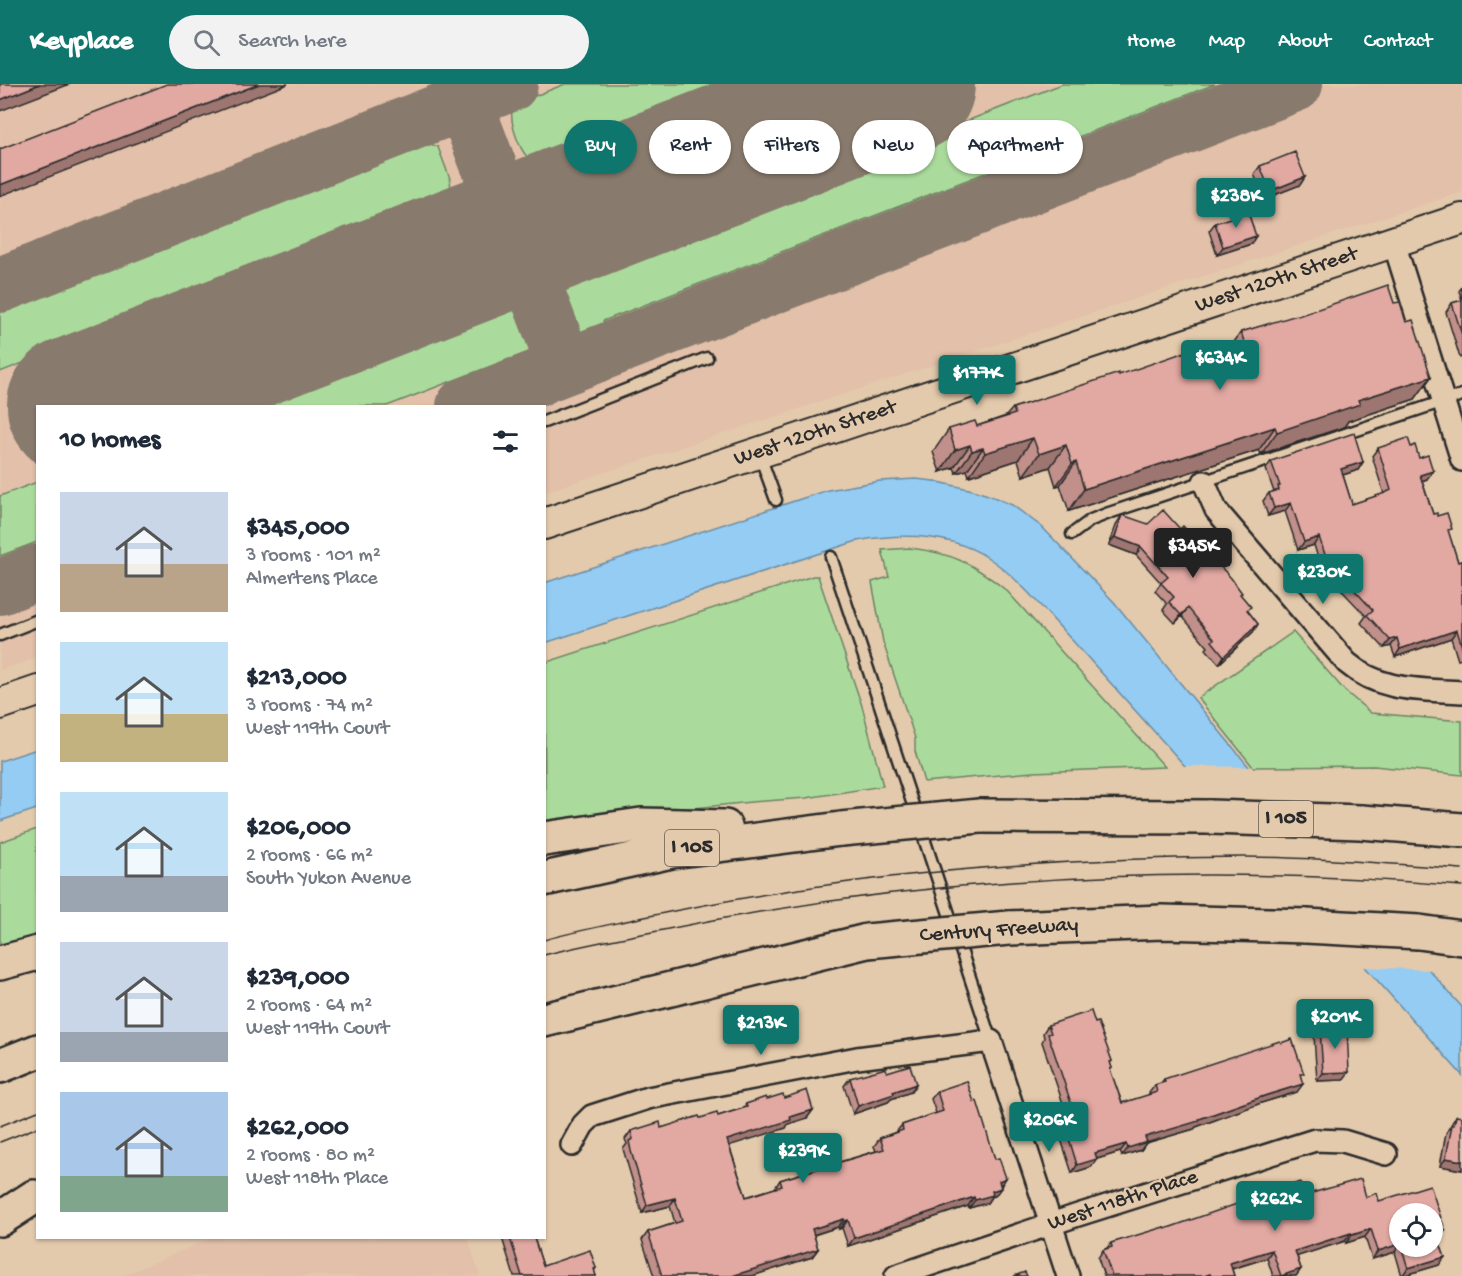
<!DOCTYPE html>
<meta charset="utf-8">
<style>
body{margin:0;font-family:"Gochi Hand",sans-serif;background:#f2f2f3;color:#1f2937;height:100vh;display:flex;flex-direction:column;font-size:22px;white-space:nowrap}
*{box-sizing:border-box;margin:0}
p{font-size:20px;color:#747a83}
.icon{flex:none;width:33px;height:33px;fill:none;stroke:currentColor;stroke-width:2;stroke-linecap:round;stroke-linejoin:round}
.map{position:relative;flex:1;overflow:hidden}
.panel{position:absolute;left:36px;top:321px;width:510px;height:834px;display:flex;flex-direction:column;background:#fff;border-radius:0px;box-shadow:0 2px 4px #0004}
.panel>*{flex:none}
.hud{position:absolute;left:564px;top:36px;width:570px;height:54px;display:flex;gap:12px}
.fabs{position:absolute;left:1389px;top:1119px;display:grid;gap:12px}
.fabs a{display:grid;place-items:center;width:54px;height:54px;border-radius:50%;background:#fff;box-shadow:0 2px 4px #0004;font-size:30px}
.price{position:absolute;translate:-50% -51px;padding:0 14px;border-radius:6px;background:#0f766e;color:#fff;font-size:20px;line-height:39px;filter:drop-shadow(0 2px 3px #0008)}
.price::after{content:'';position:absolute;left:50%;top:36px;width:18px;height:14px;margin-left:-9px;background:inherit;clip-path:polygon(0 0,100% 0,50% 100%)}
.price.active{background:#222;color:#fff}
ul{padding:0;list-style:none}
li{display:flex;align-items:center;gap:18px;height:150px;padding:0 24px}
li span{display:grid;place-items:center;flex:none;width:168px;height:120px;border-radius:0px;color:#555}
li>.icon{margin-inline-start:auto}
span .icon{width:72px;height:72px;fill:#fffc;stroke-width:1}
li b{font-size:26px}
h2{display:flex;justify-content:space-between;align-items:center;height:72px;padding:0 24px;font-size:26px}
.chip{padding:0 21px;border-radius:27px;background:#fff;box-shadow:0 2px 4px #0004;font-size:21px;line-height:54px}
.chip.active{background:#0f766e;color:#fff}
header{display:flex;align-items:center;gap:36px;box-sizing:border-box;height:84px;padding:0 30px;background:#0f766e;color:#fff}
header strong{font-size:28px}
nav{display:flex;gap:33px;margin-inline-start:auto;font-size:21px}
.search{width:420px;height:54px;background:#f2f2f3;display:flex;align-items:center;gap:15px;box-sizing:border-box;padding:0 21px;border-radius:33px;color:#747a83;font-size:22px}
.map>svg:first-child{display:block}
.built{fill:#e3c0a9}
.green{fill:#abdb9c;stroke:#6b8364;stroke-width:1.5}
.water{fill:#94ccf3;stroke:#6a8ca3;stroke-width:1.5}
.pier{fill:#e4caac}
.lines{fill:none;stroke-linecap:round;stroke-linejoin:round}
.taxiway{stroke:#887a6c;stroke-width:56}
.runway{stroke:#887a6c;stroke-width:140}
.service-casing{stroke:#2b2b2b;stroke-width:15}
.minor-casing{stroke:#2b2b2b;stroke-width:26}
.secondary-casing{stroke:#2b2b2b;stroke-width:34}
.motorway-casing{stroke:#2b2b2b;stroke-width:38}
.service{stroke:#e4caac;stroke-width:10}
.minor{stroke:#e4caac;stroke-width:21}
.secondary{stroke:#e4caac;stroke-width:30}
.motorway{stroke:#e4caac;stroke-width:33}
.tram{stroke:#2b2b2b;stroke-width:1.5}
.motorway-bridge-casing{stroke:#2b2b2b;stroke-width:38;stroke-linecap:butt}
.motorway-bridge{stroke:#e4caac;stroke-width:33}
.wall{fill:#c2908b;stroke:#2b2b2b;stroke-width:1.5;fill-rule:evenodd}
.shaded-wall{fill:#9e7671;stroke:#2b2b2b;stroke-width:1.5}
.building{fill:#e2a8a2;stroke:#2b2b2b;stroke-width:1.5}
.labels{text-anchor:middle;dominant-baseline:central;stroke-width:4.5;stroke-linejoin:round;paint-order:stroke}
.shield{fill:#e4caac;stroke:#625b52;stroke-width:1.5}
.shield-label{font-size:21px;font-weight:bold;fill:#2b2b2b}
.street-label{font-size:22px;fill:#2b2b2b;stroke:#e4caac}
</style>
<header>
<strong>Keyplace</strong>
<div class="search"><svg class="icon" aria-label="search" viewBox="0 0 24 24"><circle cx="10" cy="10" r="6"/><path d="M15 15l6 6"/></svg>Search here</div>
<nav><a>Home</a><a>Map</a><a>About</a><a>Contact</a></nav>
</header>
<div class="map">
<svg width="1462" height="1192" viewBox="0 0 1462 1192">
<rect width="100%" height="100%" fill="#e4caac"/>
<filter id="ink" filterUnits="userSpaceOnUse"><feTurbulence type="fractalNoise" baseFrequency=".0167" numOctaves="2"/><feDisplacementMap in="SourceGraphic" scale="12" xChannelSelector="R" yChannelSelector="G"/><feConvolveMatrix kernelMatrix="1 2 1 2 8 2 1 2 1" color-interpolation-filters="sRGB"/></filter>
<g filter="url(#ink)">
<path class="built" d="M0,0H1462V108L545,408L544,322H38L37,574L0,586Z
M212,1154H468L480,1192H122Z"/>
<path class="green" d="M565,0H740L547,75L538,77L529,75C519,65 510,40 512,26L525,16Z
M1062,0H1215L603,237L605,245C597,247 585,251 577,247C568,242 552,207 555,196C556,192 559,188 561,184L567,182L570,191Z
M423,57L438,63L450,95L451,106L443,115L0,288V222Z
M501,206C508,207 514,208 519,212C530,223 536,253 533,267L519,279L511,282L509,275L387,322H232L497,219L493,208Z
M37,398V458L0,472V412Z
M910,464C953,469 974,480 1007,507L1165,683L1033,688L924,698L915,667V654L883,558L872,498L889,493L882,466Z
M813,492H818L862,622L883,702L806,714L751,718L545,740L544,579Z
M1293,548L1345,607L1371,629L1462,637V691L1374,682L1253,683L1198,614Z
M37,745V854L0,865V758Z"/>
<path class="water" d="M916,395L934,397L973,406L991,412L1012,421L1042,443L1114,518L1249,683L1462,923V991L1072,556C1046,529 1021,496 990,475C951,449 902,449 857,457L545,559L544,499L828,406L880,397Z
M37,665V725L0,737V677Z"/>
<path class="pier" d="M1179,682L1253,683L1434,886L1362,883Z"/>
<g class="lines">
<path class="taxiway" d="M444,26L463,29L472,38L556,259C559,277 553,285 539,294
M493,93C507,131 526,133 563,133
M470,169C492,151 504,137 498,108
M0,201L510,0
M464,322L1295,0
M0,503L38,488"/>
<path class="runway" d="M77,322L905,0"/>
<g class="service-casing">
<path id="service" d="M544,338L707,274
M760,372L776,416
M1072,450L1091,436L1109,429L1462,311
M831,473L991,957
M0,551L38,536"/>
</g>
<g class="minor-casing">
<path id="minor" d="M1394,159L1462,376
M1204,398L1216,426L1347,579C1381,608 1420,605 1462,608
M572,1061L583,1041L592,1032L648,1014L857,974L991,957L1068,1192
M896,1192L1078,1131L1315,1056L1343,1057L1386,1070"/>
</g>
<g class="secondary-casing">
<g id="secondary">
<path id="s1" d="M544,440L1462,135"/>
<path d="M0,620L38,607"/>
</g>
</g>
<g class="motorway-casing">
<path id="motorway" d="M980,732L1210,733
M1361,738L1462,746
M544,755L641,741L725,743
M544,795L672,767L841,745
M1009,844L1162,838L1306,842
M1419,848L1462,854
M0,879L38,869
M544,936L867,857
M0,982L38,967
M0,1135L34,1113"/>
</g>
<use href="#service" class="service"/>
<use href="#minor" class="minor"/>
<use href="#secondary" class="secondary"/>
<use href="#motorway" class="motorway"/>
<path class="tram" d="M544,856C576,847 608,841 640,834C838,791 1041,774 1244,773C1317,773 1390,780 1462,785
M544,871C582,861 620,854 658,847C922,792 1194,779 1462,802
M0,1042L38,1027
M0,1058L38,1043"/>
<g class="motorway-bridge-casing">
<path id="motorway-bridge" d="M1210,733L1361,738
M841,745L980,732
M1306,842L1419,848
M867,857L1009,844"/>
</g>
<use href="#motorway-bridge" class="motorway-bridge"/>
</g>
<path class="wall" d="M1260,82L1305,93L1300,101L1264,115L1254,90Z
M1215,139L1251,160L1217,171L1209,147Z
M1462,203V273L1460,274L1446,228L1452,219L1462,216L1459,207Z
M1394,219L1406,238L1431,293L1415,315L1348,337L1344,343L1261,370L1259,366L1069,427L1060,401L1056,402L1050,383L1023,392L1018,376L969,392L967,386L956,389L954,383L940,388L933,368L949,345L977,342L1006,332L1013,324L1119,291L1217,277L1226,274L1225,271L1241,248L1298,232Z
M1411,363L1419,374L1427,395L1422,397L1433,430L1437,432L1449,450L1458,478L1462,477V575L1458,576L1451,554L1395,573L1391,562L1384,564L1361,539L1366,532L1328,492L1324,493L1314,461L1298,466L1285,427L1268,432L1263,417L1269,409L1274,408L1266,385L1271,377L1363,378L1358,386L1343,391L1352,420L1384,410L1372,372L1378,364Z
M1122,431L1241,511L1248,527L1258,540L1253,548L1219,580L1206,565L1208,563L1182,532L1175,539L1163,526L1167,520L1155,507L1161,499L1136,471L1109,461L1117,439Z
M1095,939L1112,977L1110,979L1112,984L1110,986L1122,1019L1150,1011L1149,1009L1155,1001L1161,999L1164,995L1301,994L1297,1008L1261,1019L1196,1043L1194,1045L1146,1059L1141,1066L1122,1072L1120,1068L1097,1075L1091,1083L1072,1089L1058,1046L1064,1038L1069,1037L1042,958L1044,954L1043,949L1048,941Z
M1320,944L1343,996L1317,997L1314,952Z
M887,988L916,1000L911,1008L891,1015L888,1018L853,1030L844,1002L850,994Z
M937,1007L974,1018L995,1075L1006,1094L995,1112L991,1113L987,1119L969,1124L968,1122L848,1162L842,1144L839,1145L838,1143L814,1151L818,1165L812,1173L752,1192H654L642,1156L648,1148L675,1139L670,1122L642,1129L623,1065L627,1060L625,1055L631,1047L661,1044L700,1034L718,1032L743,1024L746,1020L767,1015L784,1014L813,1026L807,1034L788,1040L786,1044L729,1061L746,1113L775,1104L780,1096L876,1067L874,1062L880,1054L896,1048L902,1041L936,1029L931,1015Z
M1456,1032L1462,1086L1440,1082L1446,1049Z
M1305,1111L1366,1113L1379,1117L1445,1146L1438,1154L1439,1181L1402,1192L1395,1168L1372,1175L1365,1153L1346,1159L1345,1157L1297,1172L1301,1185L1296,1192H1273L1267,1174L1232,1185L1234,1192H1104L1098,1174L1103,1166L1107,1164L1111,1159L1165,1145ZM1400,1130L1432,1162H1400Z
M502,1154H534L543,1182L596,1184L594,1187L596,1192H514Z"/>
<path class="shaded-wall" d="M40,0H70L0,27V16Z
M259,0H288L0,112V101Z
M1305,93L1300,101L1264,115L1270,107Z
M1256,152L1251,160L1217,171L1223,163Z
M1431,293L1415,315L1348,337L1344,343L1261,370L1277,348L1358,316Z
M1275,343L1259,366L1069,427L1084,405Z
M1033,354L1018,376L969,392L985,369Z
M970,361L954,383L940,388L955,366Z
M1066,361L1050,383L1023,392L1039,370Z
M983,364L967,386L956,389L972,367Z
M1076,378L1060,401L1056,402L1072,380Z
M1363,378L1358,386L1336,393L1341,385Z
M1433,387L1427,395L1414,399L1420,391Z
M1291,419L1285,427L1268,432L1274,424Z
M1115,453L1141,463L1136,471L1109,461Z
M1319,453L1314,461L1298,466L1304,458Z
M1334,484L1328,492L1324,493L1330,485Z
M1188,524L1182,532L1175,539L1181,531Z
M1258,540L1253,548L1219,580L1224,572Z
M1457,546L1451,554L1395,573L1400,565Z
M1397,554L1391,562L1384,564L1390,556Z
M1349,988L1343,996L1317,997L1323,989Z
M916,1000L911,1008L891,1015L888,1018L853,1030L858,1022L893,1008Z
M1303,1000L1297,1008L1261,1019L1196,1043L1194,1045L1146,1059L1141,1066L1122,1072L1128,1064L1145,1053L1199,1035L1267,1011Z
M813,1026L807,1034L788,1040L786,1044L722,1064L727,1056L790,1033Z
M1126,1060L1120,1068L1097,1075L1091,1083L1072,1089L1077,1081L1095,1069Z
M1446,1074L1462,1077V1086L1440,1082Z
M1006,1094L1000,1102L999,1097Z
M1001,1104L995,1112L991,1113L987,1119L969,1124L975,1116L992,1107Z
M974,1113L968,1122L848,1162L854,1154Z
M675,1114L670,1122L642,1129L647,1121Z
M844,1135L838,1143L806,1153L812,1145Z
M848,1136L842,1144L839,1145L845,1137Z
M1371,1145L1365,1153L1346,1159L1352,1151Z
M1445,1146L1439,1154L1432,1156L1436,1148Z
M1351,1149L1345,1157L1289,1175L1295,1167Z
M1400,1160L1395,1168L1372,1175L1378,1167Z
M818,1165L812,1173L752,1192H732Z
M1272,1166L1267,1174L1224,1187L1230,1179Z
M1445,1173L1439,1181L1402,1192L1408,1184Z
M1301,1185L1296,1192H1280Z"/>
<path class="building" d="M0,0H40L0,16Z
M167,0H259L0,101V65Z
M1295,68L1305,93L1270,107L1260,82Z
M1248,128L1256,152L1223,163L1215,139Z
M1388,201L1394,219L1400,218L1406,238L1413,236L1431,293L1358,316L1360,320L1277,348L1275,343L1084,405L1076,378L1072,380L1066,361L1039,370L1033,354L985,369L983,364L972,367L970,361L955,366L949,345L975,337L977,342L1015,330L1013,324L1119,289V291L1208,260H1211L1217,277L1247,267L1241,248L1297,231L1298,232Z
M1462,216V251L1452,219Z
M1354,349L1363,378L1341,385L1352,420L1385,409L1391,406L1378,364L1408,354L1411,363L1415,361L1419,374L1428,371L1433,387L1420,391L1433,430L1437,429V432L1447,429L1452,445L1448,446L1458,478L1462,477V563L1457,546L1400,565L1397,554L1390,556L1367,531L1373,526L1334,484L1330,485L1319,453L1304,458L1291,419L1274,424L1269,409L1279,406L1278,402H1280L1271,377Z
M1163,426L1180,445L1183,442L1231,494L1242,509L1240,510L1251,523L1247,526L1258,540L1224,572L1212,557L1214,555L1188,524L1181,531L1169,518L1174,513L1161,499L1168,493L1141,463L1115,453L1122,431L1148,440Z
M1091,927L1095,939L1098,938L1112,977L1110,978L1112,984L1110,985L1122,1019L1157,1008L1155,1001L1165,998L1164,995L1280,957L1281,959L1292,955L1304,990H1300L1303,1000L1267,1011L1199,1035V1037L1145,1053L1147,1058L1128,1064L1126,1060L1095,1069L1097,1075L1077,1081L1064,1038L1076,1034L1048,950L1051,949L1048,941Z
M1347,943L1349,988L1323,989L1320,944Z
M910,981L916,1000L893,1008L894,1010L858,1022L850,994L886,984L887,988Z
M967,997L974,1018L977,1017L995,1075L999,1074L1006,1094L999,1097L1001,1104L992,1107L993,1111L975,1116L974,1113L854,1154L848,1136L845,1137L844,1135L812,1145L818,1165L732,1192H662L648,1148L682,1137L675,1114L647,1121L631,1067L629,1057L633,1055L631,1047L660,1038L661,1044L699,1032L700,1034L717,1029L718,1032L747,1023L746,1020L766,1013L767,1015L783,1010L784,1014L807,1006L813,1026L790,1033L791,1036L727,1056L746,1113L782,1102L780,1096L884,1065L880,1054L903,1046L902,1041L943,1027L937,1007Z
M1456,1032L1462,1033V1077L1446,1074L1452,1041H1454Z
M1361,1095L1366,1113L1377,1109L1379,1117L1430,1101L1445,1146L1436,1148L1445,1173L1408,1184L1401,1162H1432V1130H1400V1160L1378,1167L1371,1145L1352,1151L1351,1149L1295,1167L1301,1185L1281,1192L1272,1166L1230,1179L1234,1192H1211L1210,1190L1204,1192H1112L1103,1166L1112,1163L1111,1159L1164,1143L1165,1145L1300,1098L1305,1111Z
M510,1154H534L543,1182L590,1166L596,1184L594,1185L596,1192H522Z
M1025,1188L1027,1192H1014Z"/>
</g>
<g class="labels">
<g class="shield">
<rect x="1259" y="717" width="54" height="36" rx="4.5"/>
<rect x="665" y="746" width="54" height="36" rx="4.5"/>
</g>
<g class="shield-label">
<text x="1286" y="735">I 105</text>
<text x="692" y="764">I 105</text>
</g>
<g class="street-label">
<text stroke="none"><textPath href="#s1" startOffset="772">West 120th Street</textPath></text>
<text stroke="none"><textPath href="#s1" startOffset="286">West 120th Street</textPath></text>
<text transform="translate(999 847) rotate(-4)">Century Freeway</text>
<text transform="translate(1123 1117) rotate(-18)">West 118th Place</text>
</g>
</g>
</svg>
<div class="fabs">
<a><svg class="icon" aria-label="locate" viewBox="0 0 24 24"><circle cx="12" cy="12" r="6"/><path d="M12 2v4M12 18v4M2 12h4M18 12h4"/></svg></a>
</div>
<b class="price" style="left:1236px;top:145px">$238K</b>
<b class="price" style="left:1220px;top:307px">$634K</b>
<b class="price" style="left:977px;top:322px">$177K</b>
<b class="price active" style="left:1193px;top:495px">$345K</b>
<b class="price" style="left:1323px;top:521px">$230K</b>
<b class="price" style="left:1335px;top:966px">$201K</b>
<b class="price" style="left:761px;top:972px">$213K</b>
<b class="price" style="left:1049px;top:1069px">$206K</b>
<b class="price" style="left:803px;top:1100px">$239K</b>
<b class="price" style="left:1275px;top:1148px">$262K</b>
<div class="hud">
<a class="chip active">Buy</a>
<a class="chip">Rent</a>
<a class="chip">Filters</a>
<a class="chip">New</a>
<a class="chip">Apartment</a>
</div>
<section class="panel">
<h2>10 homes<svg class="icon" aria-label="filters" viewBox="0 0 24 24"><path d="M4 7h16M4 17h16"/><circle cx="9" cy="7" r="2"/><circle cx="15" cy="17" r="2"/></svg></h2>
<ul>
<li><span style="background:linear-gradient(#c9d6e8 60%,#b9a48a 0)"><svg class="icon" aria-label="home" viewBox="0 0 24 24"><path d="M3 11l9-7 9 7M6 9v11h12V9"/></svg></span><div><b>$345,000</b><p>3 rooms · 101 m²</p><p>Almertens Place</p></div></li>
<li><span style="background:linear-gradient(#bfe0f5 60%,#c2b280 0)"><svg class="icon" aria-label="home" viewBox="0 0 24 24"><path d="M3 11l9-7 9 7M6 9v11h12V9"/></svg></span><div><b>$213,000</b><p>3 rooms · 74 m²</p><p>West 119th Court</p></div></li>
<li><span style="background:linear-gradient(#bfe0f5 70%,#9aa5b1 0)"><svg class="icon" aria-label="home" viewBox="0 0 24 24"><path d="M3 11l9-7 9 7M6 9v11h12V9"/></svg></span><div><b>$206,000</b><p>2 rooms · 66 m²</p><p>South Yukon Avenue</p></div></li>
<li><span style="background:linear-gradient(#c9d6e8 75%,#9aa5b1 0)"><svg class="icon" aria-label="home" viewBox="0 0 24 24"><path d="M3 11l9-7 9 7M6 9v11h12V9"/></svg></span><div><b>$239,000</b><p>2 rooms · 64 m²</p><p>West 119th Court</p></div></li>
<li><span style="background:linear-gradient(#a9c7e8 70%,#7fa58c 0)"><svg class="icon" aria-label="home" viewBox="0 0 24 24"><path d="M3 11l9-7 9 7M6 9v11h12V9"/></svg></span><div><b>$262,000</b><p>2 rooms · 80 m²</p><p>West 118th Place</p></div></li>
</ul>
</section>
</div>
